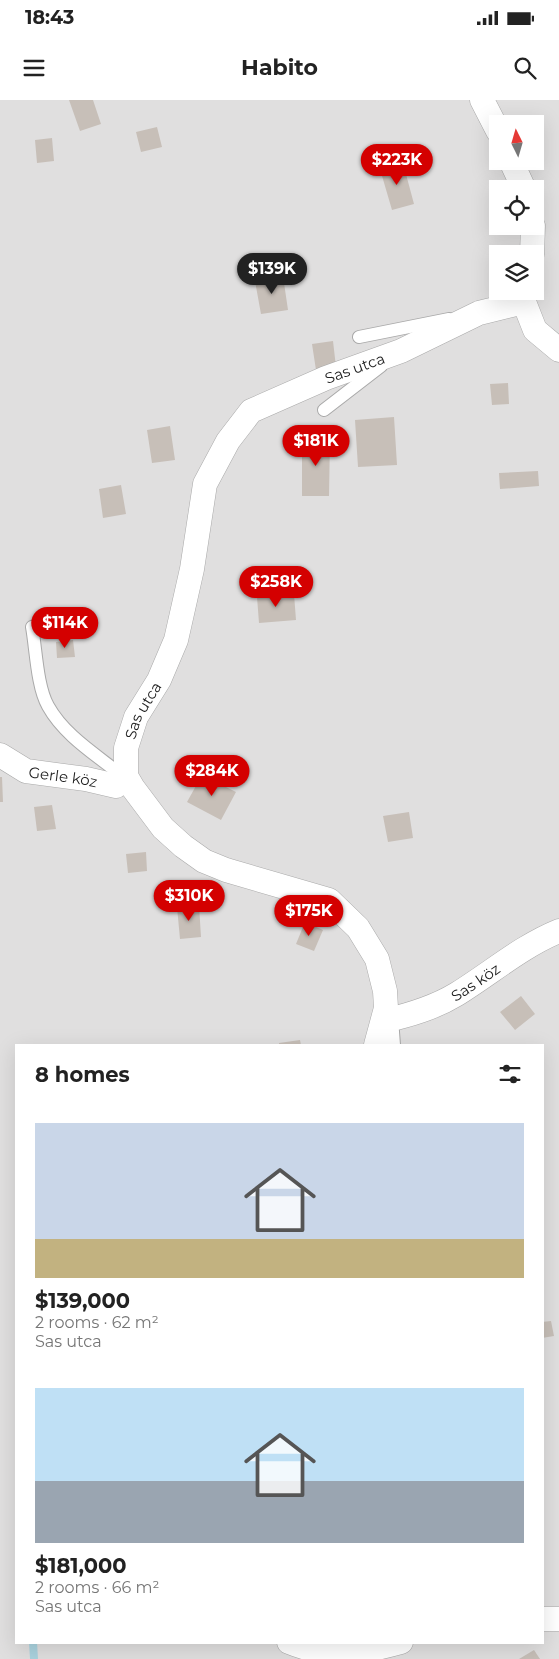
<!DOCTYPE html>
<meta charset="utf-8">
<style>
body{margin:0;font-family:Montserrat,sans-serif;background:#f2f2f2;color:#222;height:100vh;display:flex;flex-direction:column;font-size:19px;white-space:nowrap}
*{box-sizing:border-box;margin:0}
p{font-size:16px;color:#767676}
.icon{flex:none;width:28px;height:28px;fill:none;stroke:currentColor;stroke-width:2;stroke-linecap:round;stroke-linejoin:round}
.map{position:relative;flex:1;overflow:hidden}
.details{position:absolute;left:15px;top:944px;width:529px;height:600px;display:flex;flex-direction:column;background:#fff;border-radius:0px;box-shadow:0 5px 20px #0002}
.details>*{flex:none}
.needle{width:32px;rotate:355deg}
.buttons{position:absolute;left:489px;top:15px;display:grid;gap:10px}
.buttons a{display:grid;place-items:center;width:55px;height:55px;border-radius:0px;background:#fff;box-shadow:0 5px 20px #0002;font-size:25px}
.price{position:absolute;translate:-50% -42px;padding:0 11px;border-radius:18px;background:#d40000;color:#fff;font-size:16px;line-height:32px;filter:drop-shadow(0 1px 2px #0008)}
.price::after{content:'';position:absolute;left:50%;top:30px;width:15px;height:11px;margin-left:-8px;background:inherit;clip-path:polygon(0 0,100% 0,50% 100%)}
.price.current{background:#222;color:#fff}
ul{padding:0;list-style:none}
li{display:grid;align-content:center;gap:10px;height:265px;padding:0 20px}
li span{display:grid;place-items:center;height:155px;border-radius:0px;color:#555}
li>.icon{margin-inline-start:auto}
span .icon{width:90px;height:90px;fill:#fffc;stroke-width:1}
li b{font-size:21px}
h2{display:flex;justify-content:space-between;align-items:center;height:60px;padding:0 20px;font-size:21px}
.status{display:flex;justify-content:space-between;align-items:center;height:35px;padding:0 25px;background:#fff;direction:ltr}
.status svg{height:14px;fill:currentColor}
header{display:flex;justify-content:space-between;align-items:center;height:65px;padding:0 20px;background:#fff;font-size:22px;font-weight:700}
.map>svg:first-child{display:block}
.residential{fill:#e0dfdf;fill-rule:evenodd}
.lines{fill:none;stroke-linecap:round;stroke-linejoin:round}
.stream{stroke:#aad3df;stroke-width:8}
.building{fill:#c7bfb8}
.lane-casing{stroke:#a9a9a9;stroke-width:14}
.street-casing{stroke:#a9a9a9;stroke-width:25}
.lane{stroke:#fff;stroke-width:12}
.street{stroke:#fff;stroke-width:24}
.labels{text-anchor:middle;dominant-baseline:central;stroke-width:4;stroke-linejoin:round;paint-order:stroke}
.street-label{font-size:15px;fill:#222;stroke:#fff}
</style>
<div class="status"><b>18:43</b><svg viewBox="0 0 49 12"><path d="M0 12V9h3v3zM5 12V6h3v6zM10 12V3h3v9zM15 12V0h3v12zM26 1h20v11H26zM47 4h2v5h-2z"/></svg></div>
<header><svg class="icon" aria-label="menu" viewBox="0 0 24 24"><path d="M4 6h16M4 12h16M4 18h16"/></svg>Habito<svg class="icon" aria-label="search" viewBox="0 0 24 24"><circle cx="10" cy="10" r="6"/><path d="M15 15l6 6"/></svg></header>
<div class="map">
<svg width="559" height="1559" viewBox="0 0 559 1559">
<rect width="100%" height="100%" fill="#f2efe9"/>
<path class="residential" d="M0,0H559V1559H0ZM498,24H535V61H498ZM498,89H535V126H498ZM498,154H535V191H498ZM16,945H542V1542H16Z"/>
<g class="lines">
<path class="stream" d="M33,1542L34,1559"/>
</g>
<path class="building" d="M69,0H93L101,24L80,31Z
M157,27L162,47L141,52L136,32Z
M52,38L54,61L37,63L35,40Z
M403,63L414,104L392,110L380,69Z
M283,176L288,210L261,214L255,181Z
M333,241L336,267L316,270L312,244Z
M508,283L509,304L492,305L490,284Z
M394,317L397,365L358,367L355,320Z
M170,326L175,360L152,363L147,330Z
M302,338H330L329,396H302Z
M538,371L539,386L500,389L499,373Z
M121,385L126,414L103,418L99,389Z
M294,494L296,520L259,523L257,497Z
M73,540L75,557L57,558L56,542Z
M202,675L236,692L221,720L187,702Z
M0,677H2L3,702H0Z
M52,705L56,729L37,731L34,707Z
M409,712L413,738L388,742L383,716Z
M146,752L147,771L128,773L126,754Z
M199,805L201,837L180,839L177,807Z
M305,822L323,830L314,851L296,844Z
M521,896L535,914L515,930L500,912Z
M300,940L301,945H279V943Z
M551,1221L554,1236L542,1238V1222Z
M534,1550L540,1559H519Z"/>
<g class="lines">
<g class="lane-casing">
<path id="lane" d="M359,237L449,219
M324,310L381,266
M32,527C36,549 37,587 48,606C64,635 95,654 120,674L126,676
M392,919L394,945"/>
</g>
<g class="street-casing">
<g id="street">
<path d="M482,0L498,31"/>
<path d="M511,61L524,89"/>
<path d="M532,154L533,126"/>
<path d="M524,202L535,230L559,250"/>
<path id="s1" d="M0,655L26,671L86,679L116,686L126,676"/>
<path id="s2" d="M384,921C410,915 434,908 457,894C491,873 522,846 559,831"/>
<path id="s3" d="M376,945L386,908L385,891L377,859L358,828L329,800L226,770L204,761L183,746L163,728L133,688L126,676V648L136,617L159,580L176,540L192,469L205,384L228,341L251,311L326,278L401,251L479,213L524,202"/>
<path d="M542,1519H559"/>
<path d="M289,1542C327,1558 362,1553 401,1542"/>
</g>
</g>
<use href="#lane" class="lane"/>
<use href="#street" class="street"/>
</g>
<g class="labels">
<g class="street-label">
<text stroke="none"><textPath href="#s3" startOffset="918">Sas utca</textPath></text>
<text stroke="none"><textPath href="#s3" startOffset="482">Sas utca</textPath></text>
<text stroke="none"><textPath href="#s1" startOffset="68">Gerle köz</textPath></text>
<text stroke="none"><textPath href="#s2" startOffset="100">Sas köz</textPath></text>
</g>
</g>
</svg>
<div class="buttons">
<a><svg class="needle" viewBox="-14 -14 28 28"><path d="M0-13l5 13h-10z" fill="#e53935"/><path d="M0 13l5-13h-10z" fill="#767676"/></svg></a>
<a><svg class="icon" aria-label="locate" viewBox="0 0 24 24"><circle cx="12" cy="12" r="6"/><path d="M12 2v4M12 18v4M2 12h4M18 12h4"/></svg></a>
<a><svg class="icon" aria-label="layers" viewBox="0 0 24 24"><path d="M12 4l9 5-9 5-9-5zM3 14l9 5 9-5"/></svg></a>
</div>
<b class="price" style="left:397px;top:86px">$223K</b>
<b class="price current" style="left:272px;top:195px">$139K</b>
<b class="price" style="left:316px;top:367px">$181K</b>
<b class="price" style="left:276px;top:508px">$258K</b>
<b class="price" style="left:65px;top:549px">$114K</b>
<b class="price" style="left:212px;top:697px">$284K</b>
<b class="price" style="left:189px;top:822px">$310K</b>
<b class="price" style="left:309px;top:837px">$175K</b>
<section class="details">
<h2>8 homes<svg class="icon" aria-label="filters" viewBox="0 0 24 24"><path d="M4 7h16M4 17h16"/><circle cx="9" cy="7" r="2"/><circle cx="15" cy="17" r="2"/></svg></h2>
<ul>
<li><span style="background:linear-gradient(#c9d6e8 75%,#c2b280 0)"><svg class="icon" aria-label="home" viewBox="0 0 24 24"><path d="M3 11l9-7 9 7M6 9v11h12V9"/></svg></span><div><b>$139,000</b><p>2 rooms · 62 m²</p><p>Sas utca</p></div></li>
<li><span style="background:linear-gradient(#bfe0f5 60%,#9aa5b1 0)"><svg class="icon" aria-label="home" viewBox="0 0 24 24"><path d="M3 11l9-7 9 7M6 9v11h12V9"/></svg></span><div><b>$181,000</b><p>2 rooms · 66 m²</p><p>Sas utca</p></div></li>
</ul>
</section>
</div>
